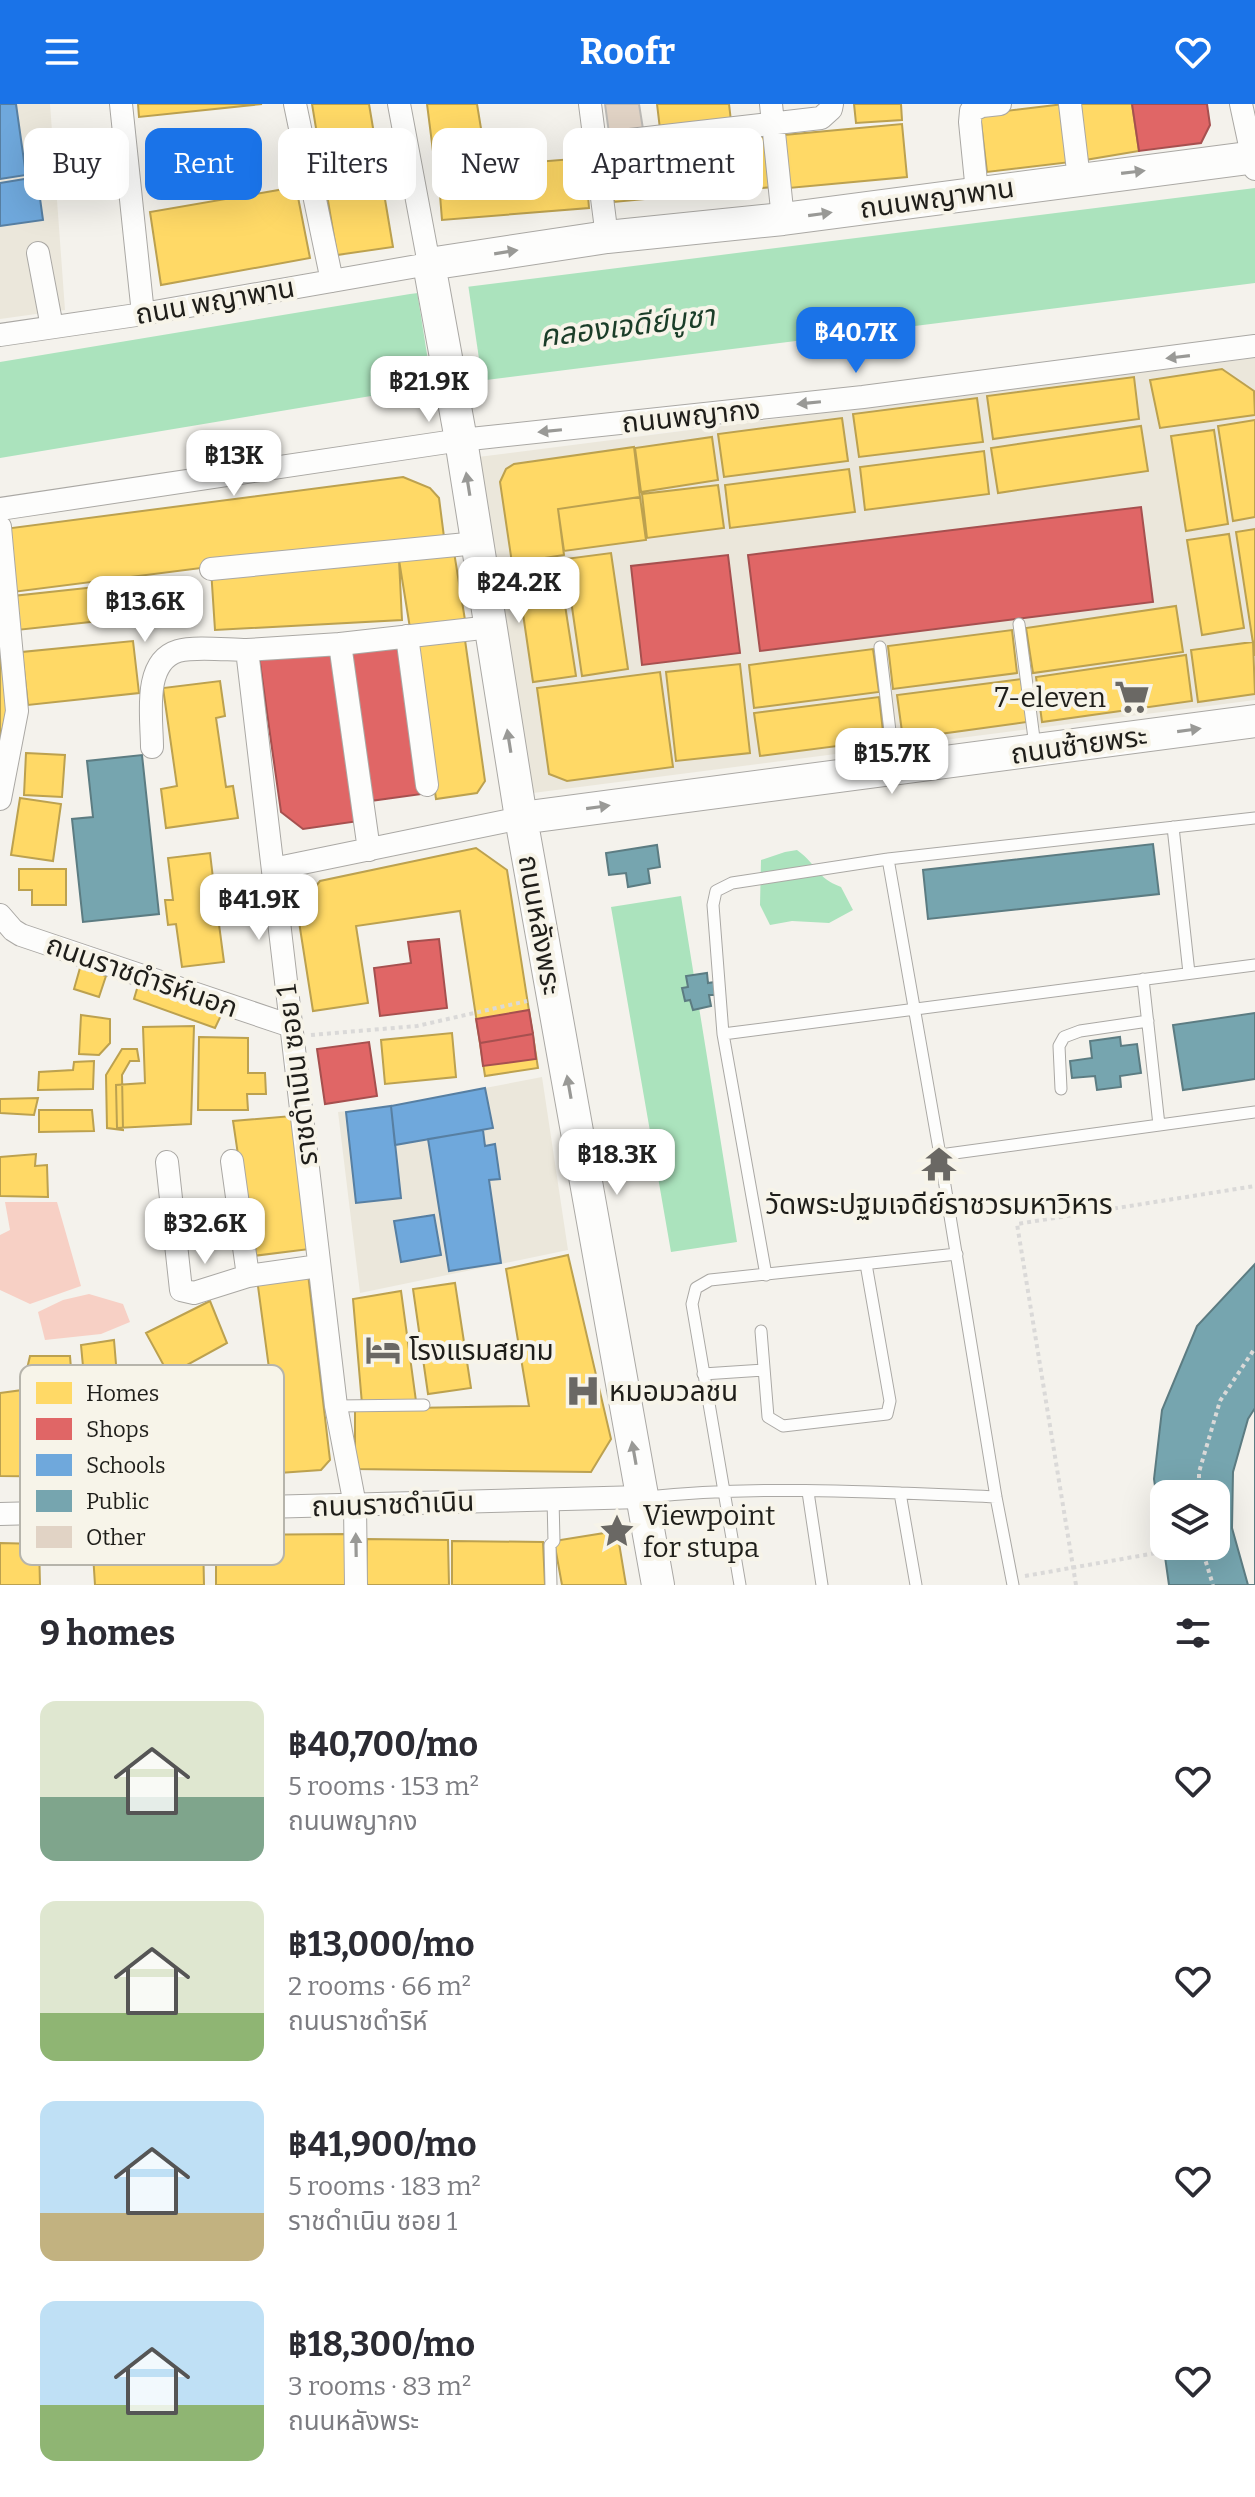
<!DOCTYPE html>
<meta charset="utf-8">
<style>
body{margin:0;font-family:Bitter,"Noto Sans Thai",serif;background:#f2f2f3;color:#2b2b33;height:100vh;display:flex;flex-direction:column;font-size:30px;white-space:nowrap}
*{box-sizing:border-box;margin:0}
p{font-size:26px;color:#7c7c81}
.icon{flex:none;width:44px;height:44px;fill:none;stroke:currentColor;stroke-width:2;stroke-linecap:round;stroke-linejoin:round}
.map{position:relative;height:1481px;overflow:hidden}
.sheet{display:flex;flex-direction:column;background:#fff;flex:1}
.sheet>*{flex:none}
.banner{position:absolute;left:24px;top:24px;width:800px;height:72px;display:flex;gap:16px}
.controls{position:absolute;left:1150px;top:1376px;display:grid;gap:16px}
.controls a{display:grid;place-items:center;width:80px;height:80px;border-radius:16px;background:#fff;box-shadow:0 8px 32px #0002;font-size:40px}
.price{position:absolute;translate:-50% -68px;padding:0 18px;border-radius:16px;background:#fff;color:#222;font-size:26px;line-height:52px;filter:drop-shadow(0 2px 4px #0008)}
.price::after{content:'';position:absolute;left:50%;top:48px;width:24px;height:18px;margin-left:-12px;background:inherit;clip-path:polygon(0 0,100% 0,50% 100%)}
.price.selected{background:#1a73e8;color:#fff}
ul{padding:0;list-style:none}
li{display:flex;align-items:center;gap:24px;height:200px;padding:0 40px}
li span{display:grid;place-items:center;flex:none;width:224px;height:160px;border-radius:16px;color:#555}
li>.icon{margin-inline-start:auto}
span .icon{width:96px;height:96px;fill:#fffc;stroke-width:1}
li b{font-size:34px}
h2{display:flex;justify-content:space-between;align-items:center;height:96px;padding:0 40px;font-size:34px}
.pill{padding:0 28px;border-radius:16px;background:#fff;box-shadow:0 8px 32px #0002;font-size:28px;line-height:72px}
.pill.selected{background:#1a73e8;color:#fff}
header{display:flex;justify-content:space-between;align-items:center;height:104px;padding:0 40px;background:#1a73e8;color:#fff;font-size:36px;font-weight:700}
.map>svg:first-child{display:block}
.built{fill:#ebe7db}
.green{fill:#f7d0c5}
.water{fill:#abe3bd}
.pier{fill:#f4f2ec}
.homes{fill:#ffd966;stroke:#bca14f;stroke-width:2}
.shops{fill:#e06666;stroke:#a6504f;stroke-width:2}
.schools{fill:#6fa8dc;stroke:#577fa2;stroke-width:2}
.public{fill:#76a5af;stroke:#5c7c82;stroke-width:2;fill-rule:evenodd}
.building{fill:#e1d3c5;stroke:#bcbab6;stroke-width:2}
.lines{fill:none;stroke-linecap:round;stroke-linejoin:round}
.lane-casing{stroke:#aaa8a4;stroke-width:13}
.street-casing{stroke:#aaa8a4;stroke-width:24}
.secondary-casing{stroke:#aaa8a4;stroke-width:34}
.path{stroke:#dad9d8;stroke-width:4;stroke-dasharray:4 4;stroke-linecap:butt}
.lane{stroke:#fdfdfc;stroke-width:11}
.street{stroke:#fdfdfc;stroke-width:22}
.secondary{stroke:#fdfdfc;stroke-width:32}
.oneway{fill:#999996}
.labels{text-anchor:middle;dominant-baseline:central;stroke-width:8;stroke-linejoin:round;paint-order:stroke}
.street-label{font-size:28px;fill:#1f1e1a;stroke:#f7f4e9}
.poi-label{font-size:28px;fill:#1f1e1a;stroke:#f7f4e9;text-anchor:start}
.water-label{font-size:30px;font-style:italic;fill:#1a3d28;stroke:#f7f4e9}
.key{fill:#f7f4e9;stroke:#b6b4ab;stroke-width:2}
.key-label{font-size:22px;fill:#1f1e1a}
</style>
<header><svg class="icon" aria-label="menu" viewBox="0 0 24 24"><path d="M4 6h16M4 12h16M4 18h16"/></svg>Roofr<svg class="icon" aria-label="heart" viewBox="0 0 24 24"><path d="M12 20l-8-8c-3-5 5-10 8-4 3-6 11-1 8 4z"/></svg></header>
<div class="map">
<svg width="1255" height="1481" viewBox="0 0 1255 1481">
<rect width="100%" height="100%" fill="#f4f2ec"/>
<path class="built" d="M0,0H50L65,206L0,215Z
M1255,254V596L533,689L470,354Z
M542,973L568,1146L360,1189L338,1008L391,1002Z"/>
<path class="green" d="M5,1098H57L81,1182L30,1200L0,1186V1131L10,1126Z
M89,1190L123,1200L130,1218L101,1230L45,1236L38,1208L63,1196Z"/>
<path class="water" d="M1255,84V179L407,286L0,354V258L410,190Z
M797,746C819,762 815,773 841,783L853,806L829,819L792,817L770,821L760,801L761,756L785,748Z
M681,792L737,1138L671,1148L611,803Z"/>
<path class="pier" d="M468,180L482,275L432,282L417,187Z"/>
<path class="homes" d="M138,0H262L139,13Z
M312,0H369L393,143L337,151Z
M427,0H477L486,55H434Z
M657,0H729L731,17L660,25Z
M854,0H901L902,16L856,19Z
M1064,0L1071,58L987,68L980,10Z
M1079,0H1132L1139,47L1085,56Z
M902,20L907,73L789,84L784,31Z
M765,33L773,83L614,98L610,51Z
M585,54L589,104L442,116L438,66Z
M296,83L310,154L161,181L150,108Z
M1222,265L1254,287L1255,311L1160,324L1150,276Z
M1134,273L1139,315L993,335L987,292Z
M977,294L983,338L859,353L853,310Z
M842,314L848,357L724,373L718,330Z
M1255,316V413L1233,417L1218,322Z
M1141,322L1148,367L998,389L991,344Z
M1214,326L1228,420L1186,427L1171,332Z
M712,333L718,376L641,388L635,344Z
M634,343L640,393L558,405L564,451L512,459L500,378L506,365L514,360Z
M984,347L989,390L865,406L860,363Z
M849,365L855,408L730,424L725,381Z
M403,373L430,384L439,394L444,433L13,488L4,425Z
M718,381L724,424L647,434L642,390Z
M640,393L646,436L564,447L558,405Z
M1255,425V552L1236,428Z
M1229,430L1244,524L1202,531L1187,436Z
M454,448L465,516L410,524L399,456Z
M611,449L628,565L582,572L565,455Z
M399,456L402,516L215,526L211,465Z
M558,456L576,572L533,578L516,462Z
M123,480L127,514L17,526L13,492Z
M1176,502L1183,548L1033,569L1026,524Z
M0,524L10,591L0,637Z
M1012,526L1017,569L893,585L888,542Z
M464,529L485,677L477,689L436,695L413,536Z
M133,537L139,589L28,601L22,548Z
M1253,538L1255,590L1198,598L1191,546Z
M873,545L879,588L754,604L749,561Z
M1186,551L1192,597L1042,618L1036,573Z
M740,560L750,649L676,657L666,568Z
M660,568L673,663L567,677L549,670L537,584Z
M1021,575L1027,618L903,635L897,591Z
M220,577L225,612L216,614L226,683L233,682L238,714L166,724L161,685L177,682L163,584Z
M879,593L884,636L760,652L754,609Z
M26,649L65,651L62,693L24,691Z
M20,694L61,700L53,757L11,751Z
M476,744L507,766L538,964L485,972L460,807L356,822L368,899L313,907L297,805L320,777Z
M210,749L215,791L225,790L227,812L218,813L224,858L182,863L176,820L168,821L165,796H173L168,754Z
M19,765H66V801H32V786H19Z
M80,864L106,872L99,893L74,885Z
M139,878L224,905L215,924L134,895Z
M81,911L110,915V939L99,951L79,950Z
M194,922L191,1020L117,1024L116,981L145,979L143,923Z
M452,929L456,973L385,980L381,936Z
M199,933L248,934V969H265L266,990H247L248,1006H198Z
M122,945H137L139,957H130L122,971L123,1026L107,1024L106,971Z
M94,957L93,985L38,986L39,968L73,966L74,958Z
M38,994L34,1011L0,1009V995Z
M39,1006H92L94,1027L39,1028Z
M292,1012L310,1145L253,1152L233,1017Z
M36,1050L35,1062L47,1061L48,1093L0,1092V1053Z
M568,1151L611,1335L591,1368L355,1365V1305L529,1302L506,1165Z
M308,1170L330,1356L321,1366L250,1371L249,1316L275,1309L257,1175Z
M455,1179L471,1284L428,1290L413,1185Z
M401,1187L416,1297L362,1300L353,1195Z
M210,1197L227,1239L169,1271L146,1229Z
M114,1236L117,1272L84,1273L81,1241Z
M30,1252H70L72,1277H83L92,1373L0,1372V1289L22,1286Z
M617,1427L626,1481H562L554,1437Z
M347,1430V1481H216V1431Z
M203,1433L204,1481H95L92,1434Z
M367,1435L448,1436L449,1481H366Z
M452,1437L543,1438L545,1481H452Z
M0,1439L39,1440L40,1481H0Z"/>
<path class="shops" d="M1132,0H1207L1210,21L1201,39L1139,47Z
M1141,403L1153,498L760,547L748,451Z
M728,451L740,549L642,561L631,462Z
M404,538L422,690L370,697L351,544Z
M334,541L359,717L303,725L281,708L259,552Z
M439,835L447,904L380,912L374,864L411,859L408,838Z
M529,906L533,930L480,939L476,915Z
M533,930L536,955L483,962L480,939Z
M369,938L377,992L325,1000L317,945Z"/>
<path class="schools" d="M0,0H16L26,71L0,75Z
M37,73L43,116L0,122V79Z
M485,984L493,1024L395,1041L391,1002Z
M391,1002L401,1094L356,1099L346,1008Z
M483,1026L485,1042L495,1040L500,1075L489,1076L501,1159L449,1167L428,1035Z
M434,1111L441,1151L401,1158L394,1117Z"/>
<path class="public" d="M142,651L159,810L83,818L72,715L93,713L87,657Z
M1153,740L1159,790L928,815L923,766Z
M657,741L660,763L648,765L650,779L628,783L626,769L609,771L606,749Z
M707,869L708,879L715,878L716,891H709L711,902L693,906L690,896L685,897L682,884L688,883L686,872Z
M1255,909V975L1183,986L1173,921Z
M1120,933L1121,942L1137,940L1141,969L1120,972L1121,983L1097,986L1095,972L1072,974L1070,957L1092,954L1090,937Z
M1255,1160V1481H1169L1154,1375L1162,1306L1197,1222ZM1164,1390H1216V1442H1164Z
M1255,1304V1481H1248L1232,1424L1233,1368L1248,1315Z"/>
<path class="building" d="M605,0H639L643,25L609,29Z"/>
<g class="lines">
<g class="lane-casing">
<path id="lane" d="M1019,520L1035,642
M880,543L894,661
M1173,723L1189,869
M888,755L940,1051L996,1393L1013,1481
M1143,875L1159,1021
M723,930L1255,861
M1061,985L1059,942L1064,933L1080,927L1148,917
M940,1051L1255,1008
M766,1171L723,930L713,801L716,787L732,779L888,755L1255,714
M761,1227L768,1313L783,1322L887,1310L890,1297L866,1160
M703,1270L764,1266
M336,1302L424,1301
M808,1388L822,1481
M900,1389L916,1481
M647,1393C762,1381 880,1388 996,1393
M551,1481L550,1441L554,1437L553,1395
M740,1481L692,1200L696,1184L710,1176L957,1150"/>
</g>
<g class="street-casing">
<path id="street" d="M121,0L143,210
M295,0L332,177
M590,0L607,133
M771,0L783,115
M1070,0L1079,75
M1241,0L1255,65
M595,40L821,14L831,5L832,0
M977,88L970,18L971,7L982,2L1000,0
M38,149L52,223
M0,231L143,210L429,160L399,0
M0,405L461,336L863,293L1255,242
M0,423L17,607L0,695
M211,465L477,439
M407,532L427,681
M340,540L369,746
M152,643C152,614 142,558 178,547C195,542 228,546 247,546
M273,765L521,714
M0,811L13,826L21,831L291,922
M232,1057L248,1172
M167,1058L181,1186L194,1189L248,1172L319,1162
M0,1410L642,1393
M356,1481L355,1401L336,1302L247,546L340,540L491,523"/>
</g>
<g class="secondary-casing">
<path id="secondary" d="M521,714L1255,617
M658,1481L521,714L461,336L429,160L607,133L783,115L1255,53"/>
</g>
<path class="path" d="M311,931L417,922L527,897
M1199,1390V1368L1220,1297L1255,1244
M1201,1442L1213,1481
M1025,1472L1196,1442
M1076,1481L1017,1120L1255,1082"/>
<use href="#lane" class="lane"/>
<use href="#street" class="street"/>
<use href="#secondary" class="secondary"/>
</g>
<defs><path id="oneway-solid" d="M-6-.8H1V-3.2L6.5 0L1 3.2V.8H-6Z" transform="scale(2)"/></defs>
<g class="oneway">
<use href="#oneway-solid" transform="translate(1133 68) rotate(-7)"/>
<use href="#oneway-solid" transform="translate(820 110) rotate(-8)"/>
<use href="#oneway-solid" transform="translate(506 148) rotate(-9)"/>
<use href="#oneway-solid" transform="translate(1178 253) rotate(173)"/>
<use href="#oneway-solid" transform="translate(809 299) rotate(174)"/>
<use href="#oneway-solid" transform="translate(550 327) rotate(174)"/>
<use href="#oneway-solid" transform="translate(468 380) rotate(-99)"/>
<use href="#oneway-solid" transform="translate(1189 626) rotate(-8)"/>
<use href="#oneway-solid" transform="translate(509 637) rotate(-99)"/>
<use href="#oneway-solid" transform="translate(598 703) rotate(-8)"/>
<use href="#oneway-solid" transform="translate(569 983) rotate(-100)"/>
<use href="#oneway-solid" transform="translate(634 1349) rotate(-100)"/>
<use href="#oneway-solid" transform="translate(356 1441) rotate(-91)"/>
</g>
<defs>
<g id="supermarket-bare" transform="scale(2.76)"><path d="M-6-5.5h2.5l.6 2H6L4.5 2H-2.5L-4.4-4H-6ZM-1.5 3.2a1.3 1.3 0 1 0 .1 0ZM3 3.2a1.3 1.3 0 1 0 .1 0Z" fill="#6a6864" stroke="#f7f4e9" stroke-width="2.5" paint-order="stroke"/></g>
<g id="temple-bare" transform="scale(2.76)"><path d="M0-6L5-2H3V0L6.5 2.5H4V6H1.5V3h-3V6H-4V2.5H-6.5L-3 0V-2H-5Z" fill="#6a6864" stroke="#f7f4e9" stroke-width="2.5" paint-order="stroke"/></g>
<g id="hotel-bare" transform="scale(2.76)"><path d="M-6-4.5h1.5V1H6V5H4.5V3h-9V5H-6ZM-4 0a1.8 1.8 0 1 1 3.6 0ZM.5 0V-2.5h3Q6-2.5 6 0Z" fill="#6a6864" stroke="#f7f4e9" stroke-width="2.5" paint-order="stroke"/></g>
<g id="hospital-bare" transform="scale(2.76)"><path d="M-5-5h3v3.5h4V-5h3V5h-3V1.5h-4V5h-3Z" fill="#6a6864" stroke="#f7f4e9" stroke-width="2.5" paint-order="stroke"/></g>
<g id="sight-bare" transform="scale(2.76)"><path d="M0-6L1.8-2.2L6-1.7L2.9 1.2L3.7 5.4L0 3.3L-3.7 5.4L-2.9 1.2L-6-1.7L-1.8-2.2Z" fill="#6a6864" stroke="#f7f4e9" stroke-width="2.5" paint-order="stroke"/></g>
</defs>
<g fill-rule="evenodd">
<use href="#supermarket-bare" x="1132" y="593"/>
<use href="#temple-bare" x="939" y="1060"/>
<use href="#hotel-bare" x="383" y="1246"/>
<use href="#hospital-bare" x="583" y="1287"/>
<use href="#sight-bare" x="617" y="1427"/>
</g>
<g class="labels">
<g class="street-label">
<text transform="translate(937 94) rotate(-8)">ถนนพญาพาน</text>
<text transform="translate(215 197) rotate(-10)">ถนน พญาพาน</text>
<text transform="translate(691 312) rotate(-6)">ถนนพญากง</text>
<text transform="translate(1079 641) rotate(-8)">ถนนซ้ายพระ</text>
<text transform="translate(540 821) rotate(80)">ถนนหลังพระ</text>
<text transform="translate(142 872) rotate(19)">ถนนราชดำริห์นอก</text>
<text transform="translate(297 971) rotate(-97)">ราชดำเนิน ซอย 1</text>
<text transform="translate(393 1400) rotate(-2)">ถนนราชดำเนิน</text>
</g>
<g class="poi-label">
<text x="1106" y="593" text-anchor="end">7-eleven</text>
<text x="939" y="1100" text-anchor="middle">วัดพระปฐมเจดีย์ราชวรมหาวิหาร</text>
<text x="409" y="1246">โรงแรมสยาม</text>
<text x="609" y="1287">หมอมวลชน</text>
<text x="643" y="1411">Viewpoint<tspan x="643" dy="32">for stupa</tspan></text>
</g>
<g class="water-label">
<text transform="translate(627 222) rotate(-7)">คลองเจดีย์บูชา</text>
</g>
</g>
<rect x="20" y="1261" width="264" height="200" rx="12" class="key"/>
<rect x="36" y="1278" width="36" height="22" fill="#ffd966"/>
<rect x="36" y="1314" width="36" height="22" fill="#e06666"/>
<rect x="36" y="1350" width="36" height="22" fill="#6fa8dc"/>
<rect x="36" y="1386" width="36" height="22" fill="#76a5af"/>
<rect x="36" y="1422" width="36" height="22" fill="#e1d3c5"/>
<g class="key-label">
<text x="86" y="1297">Homes</text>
<text x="86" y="1333">Shops</text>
<text x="86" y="1369">Schools</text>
<text x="86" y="1405">Public</text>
<text x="86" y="1441">Other</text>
</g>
</svg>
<div class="controls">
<a><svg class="icon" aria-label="layers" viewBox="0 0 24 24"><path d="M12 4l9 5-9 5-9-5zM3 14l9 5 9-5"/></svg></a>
</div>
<b class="price selected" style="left:856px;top:271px">฿40.7K</b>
<b class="price" style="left:429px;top:320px">฿21.9K</b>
<b class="price" style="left:234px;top:394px">฿13K</b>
<b class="price" style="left:519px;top:521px">฿24.2K</b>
<b class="price" style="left:145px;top:540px">฿13.6K</b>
<b class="price" style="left:892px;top:692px">฿15.7K</b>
<b class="price" style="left:259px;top:838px">฿41.9K</b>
<b class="price" style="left:617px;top:1093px">฿18.3K</b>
<b class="price" style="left:205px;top:1162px">฿32.6K</b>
<div class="banner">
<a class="pill">Buy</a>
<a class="pill selected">Rent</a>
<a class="pill">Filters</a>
<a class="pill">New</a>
<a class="pill">Apartment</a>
</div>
</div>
<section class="sheet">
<h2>9 homes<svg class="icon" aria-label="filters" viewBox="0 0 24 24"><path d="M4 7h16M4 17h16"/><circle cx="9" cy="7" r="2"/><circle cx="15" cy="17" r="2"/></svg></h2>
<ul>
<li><span style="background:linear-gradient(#dfe7d0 60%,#7fa58c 0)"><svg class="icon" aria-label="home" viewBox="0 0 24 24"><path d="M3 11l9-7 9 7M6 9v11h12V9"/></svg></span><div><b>฿40,700/mo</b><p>5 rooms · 153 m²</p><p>ถนนพญากง</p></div><svg class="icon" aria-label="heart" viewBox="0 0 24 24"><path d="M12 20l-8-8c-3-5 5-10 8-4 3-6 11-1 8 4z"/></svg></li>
<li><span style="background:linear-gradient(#dfe7d0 70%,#8fb573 0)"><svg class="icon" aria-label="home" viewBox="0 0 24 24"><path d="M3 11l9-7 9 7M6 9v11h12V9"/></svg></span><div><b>฿13,000/mo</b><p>2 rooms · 66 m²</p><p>ถนนราชดำริห์</p></div><svg class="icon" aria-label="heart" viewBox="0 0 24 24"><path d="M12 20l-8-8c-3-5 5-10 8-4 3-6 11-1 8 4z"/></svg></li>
<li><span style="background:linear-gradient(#bfe0f5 70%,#c2b280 0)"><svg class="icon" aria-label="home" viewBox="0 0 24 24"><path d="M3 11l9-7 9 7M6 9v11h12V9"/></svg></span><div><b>฿41,900/mo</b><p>5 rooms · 183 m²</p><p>ราชดำเนิน ซอย 1</p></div><svg class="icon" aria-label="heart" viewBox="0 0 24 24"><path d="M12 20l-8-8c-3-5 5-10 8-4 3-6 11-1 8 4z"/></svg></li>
<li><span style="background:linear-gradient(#bfe0f5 65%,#8fb573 0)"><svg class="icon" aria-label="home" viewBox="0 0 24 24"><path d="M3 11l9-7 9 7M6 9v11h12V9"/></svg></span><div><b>฿18,300/mo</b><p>3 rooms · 83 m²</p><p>ถนนหลังพระ</p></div><svg class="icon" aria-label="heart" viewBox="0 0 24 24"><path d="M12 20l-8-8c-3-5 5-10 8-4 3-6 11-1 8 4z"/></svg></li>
</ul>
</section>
